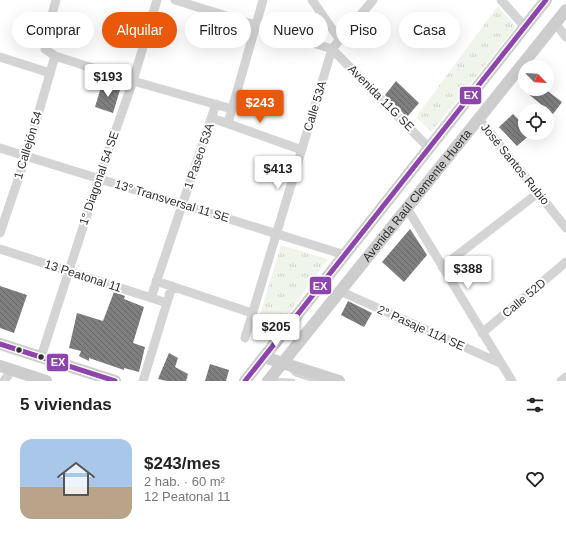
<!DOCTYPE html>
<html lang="es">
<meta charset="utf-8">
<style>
body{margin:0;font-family:Arial,sans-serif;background:#f2f2f2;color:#222;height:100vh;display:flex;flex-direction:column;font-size:15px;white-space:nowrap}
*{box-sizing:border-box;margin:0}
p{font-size:13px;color:#767676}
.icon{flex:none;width:22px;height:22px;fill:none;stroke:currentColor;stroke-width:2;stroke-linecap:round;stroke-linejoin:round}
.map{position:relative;height:381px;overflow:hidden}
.details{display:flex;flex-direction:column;background:#fff;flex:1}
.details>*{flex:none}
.banner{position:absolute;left:12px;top:12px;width:542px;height:36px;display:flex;gap:8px}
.needle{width:26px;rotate:115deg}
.buttons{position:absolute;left:518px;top:60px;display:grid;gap:8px}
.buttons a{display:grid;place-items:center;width:36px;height:36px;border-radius:50%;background:#fff;box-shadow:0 4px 16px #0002;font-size:20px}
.price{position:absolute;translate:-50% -34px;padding:0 9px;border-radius:4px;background:#fff;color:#222;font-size:13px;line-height:26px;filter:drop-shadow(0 1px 2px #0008)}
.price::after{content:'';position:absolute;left:50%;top:24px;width:12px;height:9px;margin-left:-6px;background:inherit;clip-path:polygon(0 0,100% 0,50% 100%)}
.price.on{background:#ea580c;color:#fff}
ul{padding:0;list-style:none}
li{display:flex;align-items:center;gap:12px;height:100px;padding:0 20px}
li span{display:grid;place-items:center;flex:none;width:112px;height:80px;border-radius:12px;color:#555}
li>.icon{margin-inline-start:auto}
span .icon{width:48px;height:48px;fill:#fffc;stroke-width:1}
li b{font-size:17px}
h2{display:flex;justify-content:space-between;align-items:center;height:48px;padding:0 20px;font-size:17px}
.chip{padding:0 14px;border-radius:18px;background:#fff;box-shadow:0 4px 16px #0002;font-size:14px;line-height:36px}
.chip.on{background:#ea580c;color:#fff}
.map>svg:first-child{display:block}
.park{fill:url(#park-tufts)}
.building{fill:url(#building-back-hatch)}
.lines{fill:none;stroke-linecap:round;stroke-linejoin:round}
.service{stroke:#d4d4d4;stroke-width:4.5}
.minor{stroke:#d4d4d4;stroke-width:9}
.secondary{stroke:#cdcdcd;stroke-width:12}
.bus-1-casing{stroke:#fff;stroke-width:8}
.bus-1{stroke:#8e44ad;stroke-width:5}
.bus-dot{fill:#2f2f2f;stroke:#fff;stroke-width:1.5}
.labels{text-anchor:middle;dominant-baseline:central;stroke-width:4;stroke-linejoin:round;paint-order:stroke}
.street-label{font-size:12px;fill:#2f2f2f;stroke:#fff}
.line-badge{stroke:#fff;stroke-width:1.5}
.badge-label{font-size:11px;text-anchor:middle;font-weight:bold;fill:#fff}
</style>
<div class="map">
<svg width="566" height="381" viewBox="0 0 566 381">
<defs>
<pattern id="park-tufts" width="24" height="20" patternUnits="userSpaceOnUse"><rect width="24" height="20" fill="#f0f5ec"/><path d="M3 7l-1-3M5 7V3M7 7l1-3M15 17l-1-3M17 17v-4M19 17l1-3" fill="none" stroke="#ced2cb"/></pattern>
<pattern id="building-back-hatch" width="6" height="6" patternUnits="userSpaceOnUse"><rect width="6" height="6" fill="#7f7f7f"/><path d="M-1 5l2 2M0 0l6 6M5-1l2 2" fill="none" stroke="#686868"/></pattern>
</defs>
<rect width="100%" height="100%" fill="#fff"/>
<path class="park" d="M498,6L516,27L431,132L416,117Z
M281,245L328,259L270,339L256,328Z"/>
<path class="building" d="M396,81L419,103L407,117L385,95Z
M102,84L120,90L113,113L95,107Z
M522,89H545L562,102L553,114Z
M513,114L525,126V133H532L517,146L499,127Z
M410,229L427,255L404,282L382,262Z
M0,286L27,295L14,333L0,328Z
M114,292L125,296L124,299L144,307L133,343L145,347L139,372L124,368V370L89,358V361L79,356L81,351L69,348L77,313L103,321Z
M348,301L372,313L364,327L341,315Z
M169,353L178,358L175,367L188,374L186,381H167L158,379Z
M210,364L229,370L226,381H205Z"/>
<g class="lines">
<path class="service" d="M291,370L295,374L316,381
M271,380L293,381"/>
<path class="minor" d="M56,0L45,40V49L55,56L133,81L232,109
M175,0L332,49L429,148
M312,0L340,40
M501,0L525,27
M555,23L566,37
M0,57L50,73
M212,118L302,150
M479,119L566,228
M228,123L263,0
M0,148L345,255
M407,208L512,381
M0,233L26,156L55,56
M0,249L167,303
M442,267L538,193
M156,281L252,313
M340,291L502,364
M151,298L216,104
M482,333L566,262
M245,338L332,49L373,0
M41,357L99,178L133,81L157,0
M4,381L12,370
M143,381L172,286
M561,381L566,377"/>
<g class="secondary">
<path d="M0,344L115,381"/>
<path d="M264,357L339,381"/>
<path d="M0,366L46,381"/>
<path d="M245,381L546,0"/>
<path id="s1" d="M268,381L566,10"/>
</g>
<g class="bus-1-casing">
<path id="bus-1" d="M0,344L115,381
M245,381L546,0"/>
</g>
<use href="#bus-1" class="bus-1"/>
</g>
<g class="bus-dot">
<circle cx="19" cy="350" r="3.5"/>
<circle cx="41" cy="357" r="3.5"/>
</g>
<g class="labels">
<g class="street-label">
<text transform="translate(381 98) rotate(45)">Avenida 11G SE</text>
<text transform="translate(315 106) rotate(-73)">Calle 53A</text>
<text transform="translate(28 145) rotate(-73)">1 Callejón 54</text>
<text transform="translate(199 156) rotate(-71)">1 Paseo 53A</text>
<text transform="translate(515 164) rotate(51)">José Santos Rubio</text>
<text transform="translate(99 178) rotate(-71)">1° Diagonal 54 SE</text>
<text stroke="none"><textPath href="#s1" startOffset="238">Avenida Raúl Clemente Huerta</textPath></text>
<text transform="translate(172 201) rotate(17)">13° Transversal 11 SE</text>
<text transform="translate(83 276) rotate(18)">13 Peatonal 11</text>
<text transform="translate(524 298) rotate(-40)">Calle 52D</text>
<text transform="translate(421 328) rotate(24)">2° Pasaje 11A SE</text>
</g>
</g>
<g class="line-badge">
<rect x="459" y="86" width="23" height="19" rx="4" fill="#8e44ad"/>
<rect x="309" y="276" width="23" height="19" rx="4" fill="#8e44ad"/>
<rect x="46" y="353" width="23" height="19" rx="4" fill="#8e44ad"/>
</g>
<g class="badge-label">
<text x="471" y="99">EX</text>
<text x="320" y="290">EX</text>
<text x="58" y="366">EX</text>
</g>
</svg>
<div class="buttons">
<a><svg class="needle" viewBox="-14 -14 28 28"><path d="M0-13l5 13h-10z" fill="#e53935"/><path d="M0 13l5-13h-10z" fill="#767676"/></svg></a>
<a><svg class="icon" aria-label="locate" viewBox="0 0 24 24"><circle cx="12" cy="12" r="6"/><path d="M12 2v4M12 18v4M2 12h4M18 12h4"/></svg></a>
</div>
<b class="price" style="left:108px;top:98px">$193</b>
<b class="price on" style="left:260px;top:124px">$243</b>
<b class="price" style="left:278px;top:190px">$413</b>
<b class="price" style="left:468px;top:290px">$388</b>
<b class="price" style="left:276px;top:348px">$205</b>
<div class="banner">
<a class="chip">Comprar</a>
<a class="chip on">Alquilar</a>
<a class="chip">Filtros</a>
<a class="chip">Nuevo</a>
<a class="chip">Piso</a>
<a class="chip">Casa</a>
</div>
</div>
<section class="details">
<h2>5 viviendas<svg class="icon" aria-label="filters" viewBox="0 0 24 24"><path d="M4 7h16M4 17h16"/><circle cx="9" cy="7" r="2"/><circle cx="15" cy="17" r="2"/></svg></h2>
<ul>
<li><span style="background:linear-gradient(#a9c7e8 60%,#b9a48a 0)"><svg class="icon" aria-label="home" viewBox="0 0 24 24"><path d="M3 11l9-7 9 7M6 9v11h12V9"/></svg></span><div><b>$243/mes</b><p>2 hab. · 60 m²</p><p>12 Peatonal 11</p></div><svg class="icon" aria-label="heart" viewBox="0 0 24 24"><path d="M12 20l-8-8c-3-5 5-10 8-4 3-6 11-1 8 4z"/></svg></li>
</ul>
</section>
